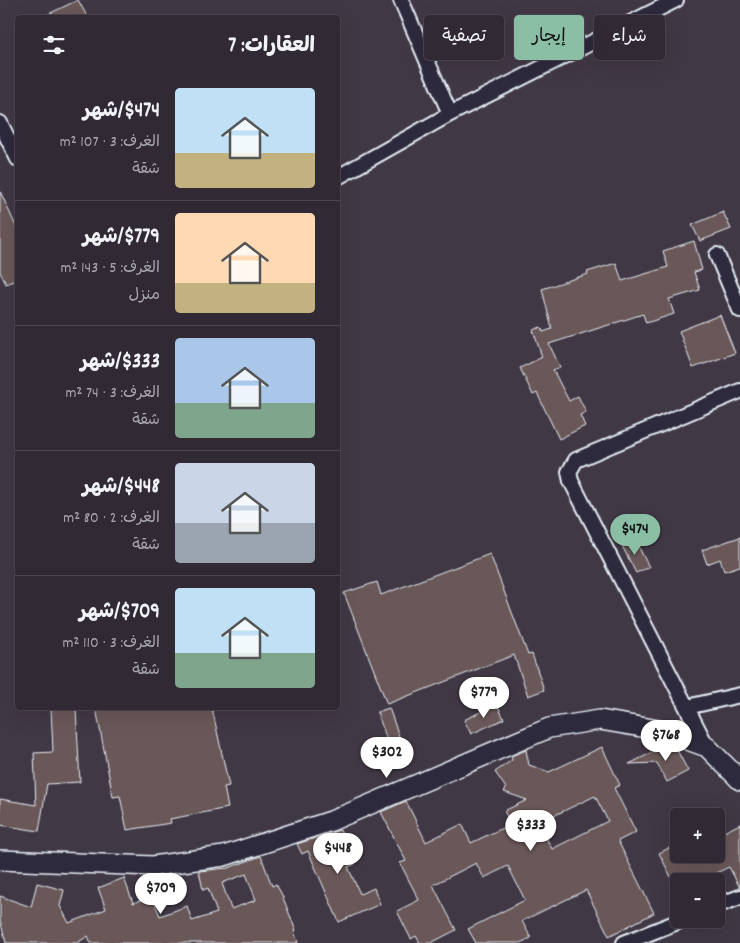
<!DOCTYPE html>
<html lang="ar">
<meta charset="utf-8">
<style>
body{margin:0;font-family:Dekko,"Playpen Sans Arabic",sans-serif;background:#3d3640;color:#f1f3f6;direction:rtl;height:100vh;display:flex;flex-direction:column;font-size:19px;white-space:nowrap}
*{box-sizing:border-box;margin:0}
p{font-size:16px;color:#a8a7ac}
.icon{flex:none;width:28px;height:28px;fill:none;stroke:currentColor;stroke-width:2;stroke-linecap:round;stroke-linejoin:round}
.map{position:relative;flex:1;overflow:hidden;direction:ltr}
.side{position:absolute;left:15px;top:15px;width:325px;height:695px;display:flex;flex-direction:column;background:#312a34;border-radius:5px;box-shadow:0 5px 20px #0002,0 0 0 1px #4c464f;direction:rtl}
.side>*{flex:none}
.guide{position:absolute;left:355px;top:15px;width:310px;height:45px;direction:rtl;display:flex;gap:10px}
.fabs{position:absolute;left:670px;top:808px;display:grid;gap:10px}
.fabs a{display:grid;place-items:center;width:55px;height:55px;border-radius:5px;background:#312a34;box-shadow:0 5px 20px #0002,0 0 0 1px #4c464f;font-size:25px}
.price{position:absolute;translate:-50% -42px;padding:0 11px;border-radius:18px;background:#fff;color:#222;font-size:16px;line-height:32px;filter:drop-shadow(0 1px 2px #0008)}
.price::after{content:'';position:absolute;left:50%;top:30px;width:15px;height:11px;margin-left:-8px;background:inherit;clip-path:polygon(0 0,100% 0,50% 100%)}
.price.active{background:#8abfa5;color:#111}
ul{padding:0;list-style:none}
li{display:flex;align-items:center;gap:15px;height:125px;padding:0 25px}
li+li{border-top:1px solid #4c464f}
li span{display:grid;place-items:center;flex:none;width:140px;height:100px;border-radius:5px;color:#555}
li>.icon{margin-inline-start:auto}
span .icon{width:60px;height:60px;fill:#fffc;stroke-width:1}
li b{font-size:21px}
h2{display:flex;justify-content:space-between;align-items:center;height:60px;padding:0 25px;font-size:21px}
.tag{padding:0 18px;border-radius:5px;background:#312a34;box-shadow:0 5px 20px #0002,0 0 0 1px #4c464f;font-size:18px;line-height:45px}
.tag.active{background:#8abfa5;color:#111}
.map>svg:first-child{display:block}
.building{fill:#6b5958;stroke:#e8f1f8;fill-rule:evenodd}
.lines{fill:none;stroke-linecap:round;stroke-linejoin:round}
.street-casing{stroke:#e8f1f8;stroke-width:18}
.secondary-casing{stroke:#e8f1f8;stroke-width:22}
.street{stroke:#2f2a3d;stroke-width:14}
.secondary{stroke:#2f2a3d;stroke-width:19}
</style>
<div class="map">
<svg width="740" height="943" viewBox="0 0 740 943">
<rect width="100%" height="100%" fill="#413845"/>
<filter id="ink" filterUnits="userSpaceOnUse"><feTurbulence type="fractalNoise" baseFrequency=".02" numOctaves="2"/><feDisplacementMap in="SourceGraphic" scale="10" xChannelSelector="R" yChannelSelector="G"/><feConvolveMatrix kernelMatrix="1 2 1 2 8 2 1 2 1" color-interpolation-filters="sRGB"/></filter>
<g filter="url(#ink)">
<path class="building" d="M78,0L88,18H40Z
M0,191L18,231V279L6,284L0,272Z
M723,212L731,229L700,241L692,225Z
M694,241L702,270L694,272L700,290L669,299L674,314L646,323L643,314L549,344L560,367L553,370L569,401L578,396L586,412L580,415L585,426L559,439L537,393L533,395L520,368L542,357L533,330L541,327L543,332L552,329L542,289L588,274L587,272L616,263L622,281L668,267L663,251Z
M720,315L735,353L693,368L679,331Z
M740,537V566L724,571L720,559L707,564L702,550Z
M635,540L649,567L636,573L622,546Z
M490,554L528,655L532,654L544,690L528,696L514,655L387,704L344,593L377,582L381,595Z
M497,704L504,719L471,734L464,720Z
M51,708H76L80,782L47,784L39,831L0,825V799L36,805L34,753L53,752Z
M96,708H212L229,786L224,787L228,808L170,819L171,823L127,830L120,796L113,797Z
M389,708L400,739L388,743L377,712Z
M667,745L676,748L688,771L667,782L657,763L629,764Z
M602,747L620,785L614,788L636,832L618,841L654,913L609,936L586,890L522,921L531,938L520,943H476L468,929L525,900L508,866L484,878L476,863L433,885L456,930L431,943H420L416,936L411,939L397,911L419,900L400,863L406,861L381,812L406,801L426,842L462,824L471,843L511,824L504,811L527,800L504,792L506,788L495,772L512,760L511,756L526,750L529,765L549,772ZM595,796L608,821L552,849L540,826L554,819L553,816Z
M740,824V888L729,867L699,881H673L659,853L679,843V854H716V836Z
M340,830L355,864L348,867L360,894L374,888L380,904L339,922L308,851L302,854L297,844Z
M261,856L272,886L276,884L282,895L296,931H294L298,943H91L88,936L77,943H6L0,920V896L31,907L37,883L64,890L60,906L69,923L106,909L98,888L124,878L133,903L152,896L160,916L187,906L192,921L217,913L208,888L203,890L199,871L228,868ZM246,874L256,900L231,909L222,883Z"/>
<g class="lines">
<g class="street-casing">
<path id="street" d="M401,0L450,114
M0,123L18,159
M338,177L450,114L676,0
M717,255L740,310
M687,707L740,695
M707,747L571,481L569,472L576,460L740,391
M716,906L740,897
M624,943L685,919"/>
</g>
<g class="secondary-casing">
<path id="secondary" d="M0,860L153,866L224,856L331,821L549,728L600,720L659,730L707,747L740,780"/>
</g>
<use href="#street" class="street"/>
<use href="#secondary" class="secondary"/>
</g>
</g>
</svg>
<div class="fabs">
<a>+</a>
<a>−</a>
</div>
<b class="price active" style="left:635px;top:556px">$474</b>
<b class="price" style="left:484px;top:719px">$779</b>
<b class="price" style="left:666px;top:762px">$768</b>
<b class="price" style="left:387px;top:779px">$302</b>
<b class="price" style="left:531px;top:852px">$333</b>
<b class="price" style="left:338px;top:875px">$448</b>
<b class="price" style="left:161px;top:915px">$709</b>
<div class="guide">
<a class="tag">شراء</a>
<a class="tag active">إيجار</a>
<a class="tag">تصفية</a>
</div>
<section class="side">
<h2>العقارات: 7<svg class="icon" aria-label="filters" viewBox="0 0 24 24"><path d="M4 7h16M4 17h16"/><circle cx="9" cy="7" r="2"/><circle cx="15" cy="17" r="2"/></svg></h2>
<ul>
<li><span style="background:linear-gradient(#bfe0f5 65%,#c2b280 0)"><svg class="icon" aria-label="home" viewBox="0 0 24 24"><path d="M3 11l9-7 9 7M6 9v11h12V9"/></svg></span><div><b>$474/شهر</b><p>الغرف: 3 · 107 m²</p><p>شقة</p></div></li>
<li><span style="background:linear-gradient(#ffd9b3 70%,#c2b280 0)"><svg class="icon" aria-label="home" viewBox="0 0 24 24"><path d="M3 11l9-7 9 7M6 9v11h12V9"/></svg></span><div><b>$779/شهر</b><p>الغرف: 5 · 143 m²</p><p>منزل</p></div></li>
<li><span style="background:linear-gradient(#a9c7e8 65%,#7fa58c 0)"><svg class="icon" aria-label="home" viewBox="0 0 24 24"><path d="M3 11l9-7 9 7M6 9v11h12V9"/></svg></span><div><b>$333/شهر</b><p>الغرف: 3 · 74 m²</p><p>شقة</p></div></li>
<li><span style="background:linear-gradient(#c9d6e8 60%,#9aa5b1 0)"><svg class="icon" aria-label="home" viewBox="0 0 24 24"><path d="M3 11l9-7 9 7M6 9v11h12V9"/></svg></span><div><b>$448/شهر</b><p>الغرف: 2 · 80 m²</p><p>شقة</p></div></li>
<li><span style="background:linear-gradient(#bfe0f5 65%,#7fa58c 0)"><svg class="icon" aria-label="home" viewBox="0 0 24 24"><path d="M3 11l9-7 9 7M6 9v11h12V9"/></svg></span><div><b>$709/شهر</b><p>الغرف: 3 · 110 m²</p><p>شقة</p></div></li>
</ul>
</section>
</div>
